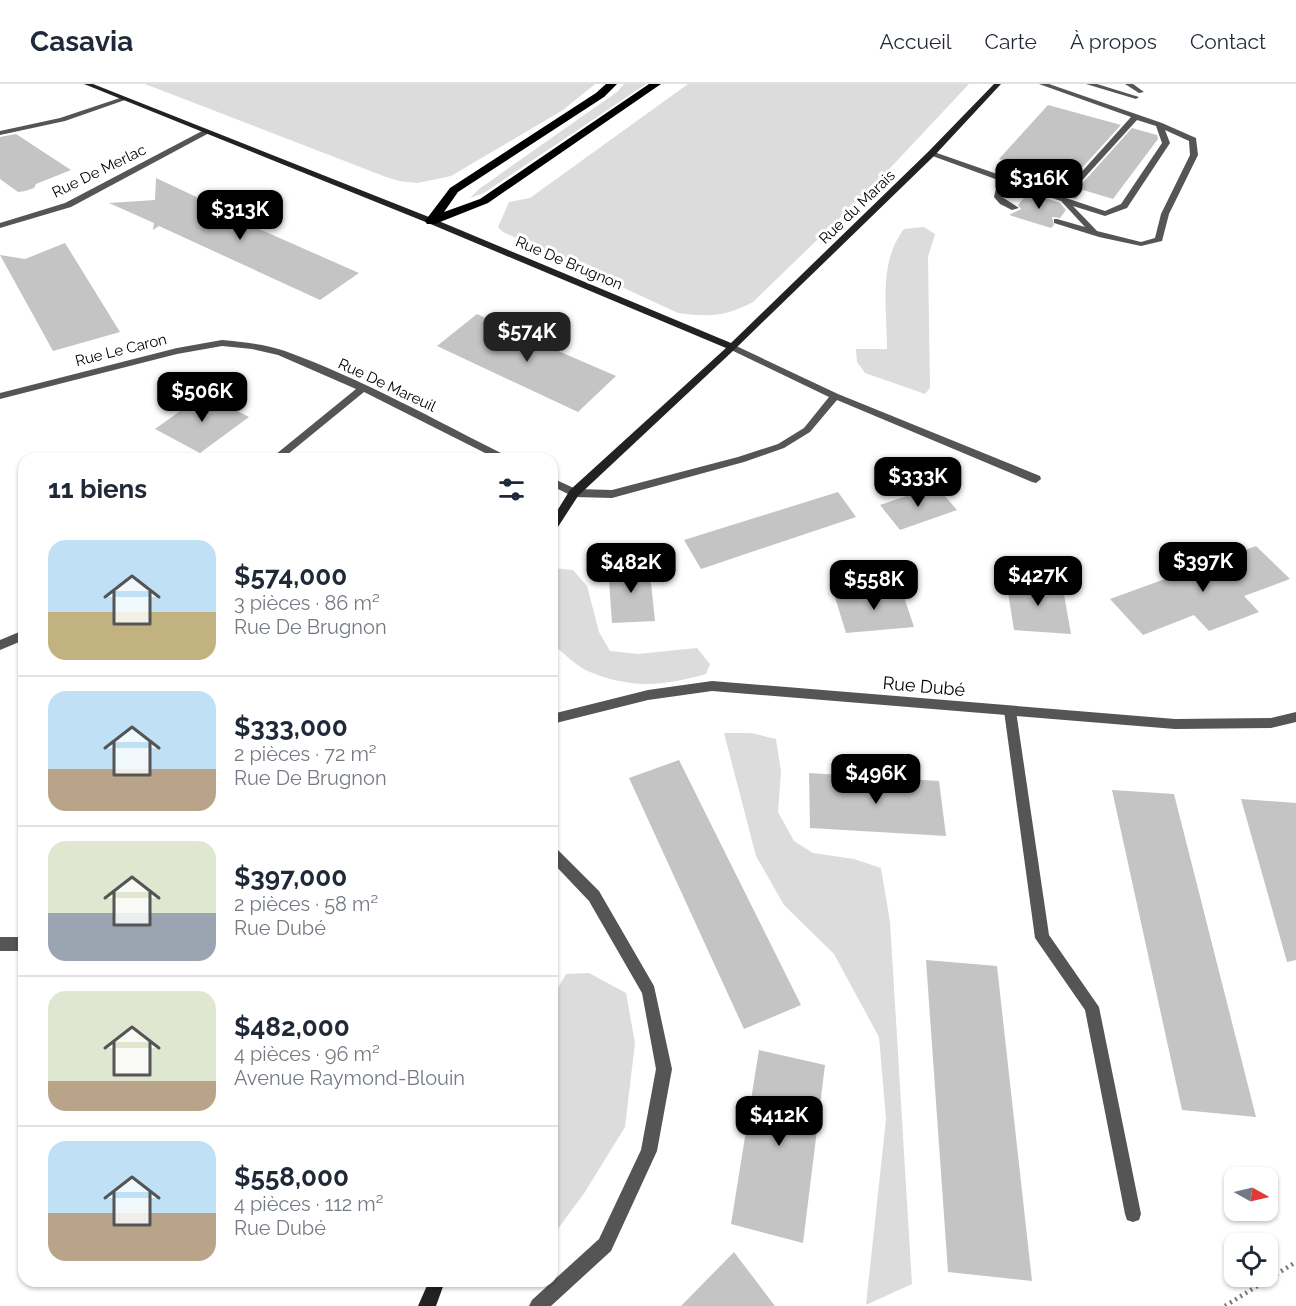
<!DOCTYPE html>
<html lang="fr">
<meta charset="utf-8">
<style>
body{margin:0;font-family:Raleway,sans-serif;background:#f6f6f7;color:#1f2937;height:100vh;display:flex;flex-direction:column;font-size:22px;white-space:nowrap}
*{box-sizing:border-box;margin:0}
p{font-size:20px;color:#747a83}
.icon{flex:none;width:33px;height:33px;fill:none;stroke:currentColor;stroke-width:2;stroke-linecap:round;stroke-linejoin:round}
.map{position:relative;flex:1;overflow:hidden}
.sheet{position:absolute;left:18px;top:369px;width:540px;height:834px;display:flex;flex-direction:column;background:#fff;border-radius:18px;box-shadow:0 2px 4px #0004}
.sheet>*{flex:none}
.needle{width:39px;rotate:98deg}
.buttons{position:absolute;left:1224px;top:1083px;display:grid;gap:12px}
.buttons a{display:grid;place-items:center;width:54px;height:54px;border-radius:12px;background:#fff;box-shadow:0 2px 4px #0004;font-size:30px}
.price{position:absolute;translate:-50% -51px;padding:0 14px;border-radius:12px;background:#000;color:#fff;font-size:20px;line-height:39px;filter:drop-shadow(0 2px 3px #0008)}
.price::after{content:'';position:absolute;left:50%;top:36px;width:18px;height:14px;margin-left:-9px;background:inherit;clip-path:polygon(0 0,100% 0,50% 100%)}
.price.current{background:#222;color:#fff}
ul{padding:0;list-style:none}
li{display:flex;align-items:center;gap:18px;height:150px;padding:0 30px}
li+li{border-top:2px solid #e0e1e3}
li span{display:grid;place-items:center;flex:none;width:168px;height:120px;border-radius:18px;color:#555}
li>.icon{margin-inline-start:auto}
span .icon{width:72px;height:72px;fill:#fffc;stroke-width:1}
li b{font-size:26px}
h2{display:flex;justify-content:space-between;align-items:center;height:72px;padding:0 30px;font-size:26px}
header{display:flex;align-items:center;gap:36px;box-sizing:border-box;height:84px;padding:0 30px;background:#fff;border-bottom:2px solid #e0e1e3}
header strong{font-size:28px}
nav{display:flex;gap:33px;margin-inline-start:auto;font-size:21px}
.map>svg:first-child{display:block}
.green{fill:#dcdcdc}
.building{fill:#c4c4c4}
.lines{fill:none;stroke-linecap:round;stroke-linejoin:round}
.path{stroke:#777;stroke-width:4.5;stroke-dasharray:2 4;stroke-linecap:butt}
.lane{fill:#555;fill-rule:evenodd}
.street{fill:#555;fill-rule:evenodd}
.secondary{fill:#222;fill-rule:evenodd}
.highway{fill:#000;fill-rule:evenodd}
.labels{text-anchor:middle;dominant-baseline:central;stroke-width:6;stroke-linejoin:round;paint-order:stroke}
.far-street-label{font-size:15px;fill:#000;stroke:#fff}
.street-label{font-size:18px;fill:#000;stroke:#fff}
</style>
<header>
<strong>Casavia</strong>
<nav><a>Accueil</a><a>Carte</a><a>À propos</a><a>Contact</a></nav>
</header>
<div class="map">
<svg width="1296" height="1222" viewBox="0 0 1296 1222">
<rect width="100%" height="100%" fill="#fff"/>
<path class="green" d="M145,0H595L563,26L451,92L418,99L399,97L386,93Z
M624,0H646L484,109L470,114L479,105L617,8Z
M688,0H969L877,98L753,218C724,233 710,233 678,229L503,148L498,143L509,118L530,114Z
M924,143L935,150L928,173L930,304L925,310L865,289L857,278L856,265H887C887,225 878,178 904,145Z
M552,484L573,486L587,502L599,548L610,567L638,570L697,564L710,580L706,590C663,602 632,605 590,588C577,583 564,569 552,560Z
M724,649H751L776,655L781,688L778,728L794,757L813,769L854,775L881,784L890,838L912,1200L866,1221L886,1035L879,953L834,870L784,821L756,772Z
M589,889L626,909L635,959L625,1043L585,1108L552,1153V922L555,909L566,890Z"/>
<path class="building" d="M1048,21L1121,41L1059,109L1035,101L1046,89L999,75Z
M1132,44L1157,51L1158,55L1113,115L1083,106L1076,115L1070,113Z
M16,50L71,86L36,100L34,104L25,107L18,108L0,95V53Z
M156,94L205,117L200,119L359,189L320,216L159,142L153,146L154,139L109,119L155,116Z
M1029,108L1060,119L1066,126L1060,134L1052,133L1054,141L1051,144L1009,131L1021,125L1018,121Z
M65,159L120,248L53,267L0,171L25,175Z
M477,230L526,253L616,292L578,328L437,262Z
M204,310L249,333L200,369L155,345Z
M936,402L957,426L900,446L880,421Z
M838,408L856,433L701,485L684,456Z
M1256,462L1290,495L1244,512L1259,528L1209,547L1194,531L1143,551L1110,515Z
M649,480L655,537L612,539L608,482Z
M1006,496L1062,499L1071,550L1014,546Z
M901,504L914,543L846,549L834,510Z
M679,676L801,921L744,945L629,694Z
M809,689L939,697L946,752L810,744Z
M1112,706L1174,710L1256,1033L1182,1026Z
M1241,715L1296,719V876L1287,878Z
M926,876L997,882L1032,1197L948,1188Z
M759,966L825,981L803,1159L731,1140Z
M734,1168L775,1222H681Z"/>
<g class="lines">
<path class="path" d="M1225,1222L1296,1178"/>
<path class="lane" d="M1039,0H1049L1162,39L1196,54L1198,71L1169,130L1162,157L1141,162L1099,153L1054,139V135H1057L1085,143L1061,117L1005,98L1002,113L1019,124L1012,126L1000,120L994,113L998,96L927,70L934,68L1060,112L1131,33ZM1137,36L1156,42L1162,59L1121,120L1105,127L1066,114ZM1165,46L1189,57L1190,71L1161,130L1155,154L1141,158L1097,147L1073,122L1105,132L1127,124L1170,59Z
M1086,0H1097L1139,13L1136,15Z
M1125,0H1133L1144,8L1139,9Z
M123,13L126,15L125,16L65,37L0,51V47L60,34Z
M1010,622L1014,623L1016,627L1049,851L1099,923L1141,1130L1139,1136L1133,1138L1127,1136L1125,1130L1085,926L1035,854L1004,627L1006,623Z
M552,763L557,765L599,807L654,902L672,985L657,1067L611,1167L551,1222H529L532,1216L599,1155L641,1066L656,985L642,909L589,817L552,778Z"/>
<path class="street" d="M204,46L211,48L71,123L0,144V139L65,119Z
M222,256C243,258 265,260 285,267C362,295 435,336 509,373L510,375H497L364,308L282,375H270L356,305L278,271L252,265L222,262L177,270L0,315V309L177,264Z
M732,260L838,310L1040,392L1041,395L1036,399L1032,398L837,316L810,348L784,364L744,378L612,414L574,413L552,402V394L576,405L612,406L738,373L778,360L804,344L829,313L729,265L727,263Z
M24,546V556L0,566V556Z
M712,597L1175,635L1271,634L1296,628V638L1271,644L1175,645L712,607L648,616L552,640V630L648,606Z
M0,853H24V867H0Z"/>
<path class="secondary" d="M84,0H93L434,135L731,259L928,68L994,0H1001L934,72L735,265L578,412L556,446L552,447V435L570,406L726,264L428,139Z
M429,1197H445L436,1222H418Z"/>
<path class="highway" d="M606,0H617L604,13L458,108L444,128L480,115L649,0H661L488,119L435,140H427L425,137L450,104L596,9Z"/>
</g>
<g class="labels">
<g class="far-street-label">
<text transform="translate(99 87) rotate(-26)">Rue De Merlac</text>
<text transform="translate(857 123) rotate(-44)">Rue du Marais</text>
<text transform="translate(569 179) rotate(23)">Rue De Brugnon</text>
<text transform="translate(121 266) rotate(-14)">Rue Le Caron</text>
<text transform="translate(387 301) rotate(25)">Rue De Mareuil</text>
</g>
<g class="street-label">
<text transform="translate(924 602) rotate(5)">Rue Dubé</text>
</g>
</g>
</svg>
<div class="buttons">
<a><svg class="needle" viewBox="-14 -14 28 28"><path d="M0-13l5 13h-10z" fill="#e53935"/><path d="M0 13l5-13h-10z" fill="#747a83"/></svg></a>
<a><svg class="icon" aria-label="locate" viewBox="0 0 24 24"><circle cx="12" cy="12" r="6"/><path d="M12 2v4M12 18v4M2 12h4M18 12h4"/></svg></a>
</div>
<b class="price" style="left:1039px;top:126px">$316K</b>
<b class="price" style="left:240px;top:157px">$313K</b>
<b class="price current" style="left:527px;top:279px">$574K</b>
<b class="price" style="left:202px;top:339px">$506K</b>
<b class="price" style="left:918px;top:424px">$333K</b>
<b class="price" style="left:1203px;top:509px">$397K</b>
<b class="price" style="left:631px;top:510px">$482K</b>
<b class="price" style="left:1038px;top:523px">$427K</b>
<b class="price" style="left:874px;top:527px">$558K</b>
<b class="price" style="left:876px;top:721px">$496K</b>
<b class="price" style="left:779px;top:1063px">$412K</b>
<section class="sheet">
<h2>11 biens<svg class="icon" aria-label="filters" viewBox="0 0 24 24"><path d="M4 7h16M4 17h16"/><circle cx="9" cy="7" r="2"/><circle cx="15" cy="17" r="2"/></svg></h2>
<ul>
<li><span style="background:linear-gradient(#bfe0f5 60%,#c2b280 0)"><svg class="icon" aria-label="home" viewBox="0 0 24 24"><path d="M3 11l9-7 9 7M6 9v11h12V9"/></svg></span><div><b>$574,000</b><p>3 pièces · 86 m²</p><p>Rue De Brugnon</p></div></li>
<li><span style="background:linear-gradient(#bfe0f5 65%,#b9a48a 0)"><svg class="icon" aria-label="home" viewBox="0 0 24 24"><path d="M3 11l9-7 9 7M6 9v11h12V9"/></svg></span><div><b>$333,000</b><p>2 pièces · 72 m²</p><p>Rue De Brugnon</p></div></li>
<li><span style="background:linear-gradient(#dfe7d0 60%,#9aa5b1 0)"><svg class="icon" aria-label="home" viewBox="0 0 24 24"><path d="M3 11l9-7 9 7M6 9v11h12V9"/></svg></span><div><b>$397,000</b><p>2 pièces · 58 m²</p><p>Rue Dubé</p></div></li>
<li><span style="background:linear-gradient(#dfe7d0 75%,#b9a48a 0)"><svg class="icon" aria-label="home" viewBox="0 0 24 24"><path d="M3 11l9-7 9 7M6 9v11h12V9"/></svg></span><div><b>$482,000</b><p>4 pièces · 96 m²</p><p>Avenue Raymond-Blouin</p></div></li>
<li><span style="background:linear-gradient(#bfe0f5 60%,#b9a48a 0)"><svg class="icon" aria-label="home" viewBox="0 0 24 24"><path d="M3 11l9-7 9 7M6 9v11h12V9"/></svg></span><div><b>$558,000</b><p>4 pièces · 112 m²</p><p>Rue Dubé</p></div></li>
</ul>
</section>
</div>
